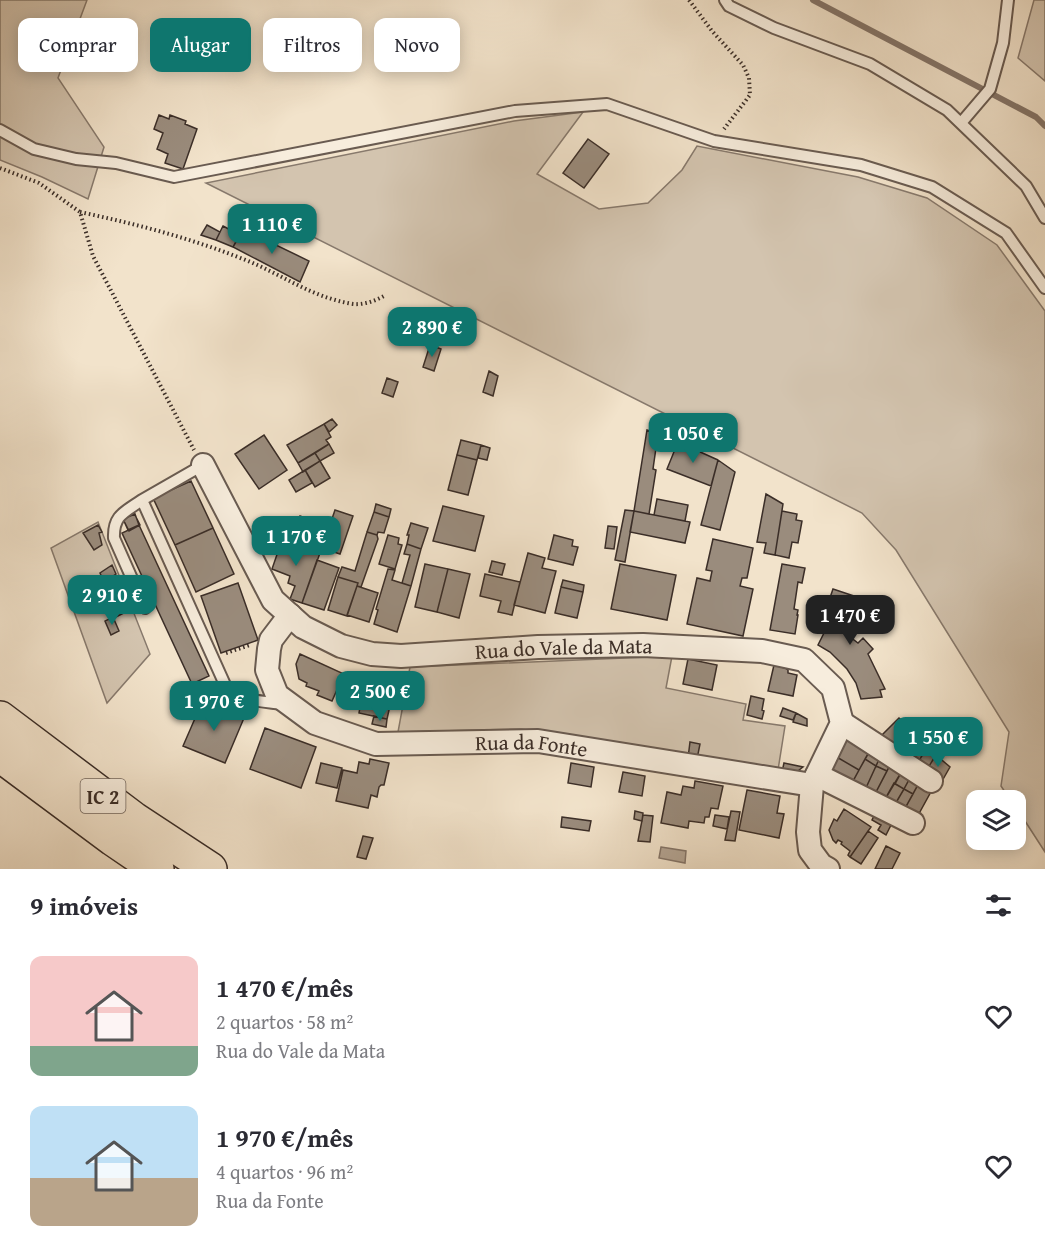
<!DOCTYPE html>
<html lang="pt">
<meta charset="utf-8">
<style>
body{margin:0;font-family:"Gentium Book Plus",serif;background:#f7f7f7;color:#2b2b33;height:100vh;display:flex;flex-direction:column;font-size:22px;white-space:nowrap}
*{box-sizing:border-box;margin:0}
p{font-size:20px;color:#7c7c81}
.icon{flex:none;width:33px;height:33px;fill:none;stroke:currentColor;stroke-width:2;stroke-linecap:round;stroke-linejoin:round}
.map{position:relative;height:869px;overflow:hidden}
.drawer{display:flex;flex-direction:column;background:#fff;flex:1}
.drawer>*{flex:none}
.guide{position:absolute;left:18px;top:18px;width:600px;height:54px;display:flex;gap:12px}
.buttons{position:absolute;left:966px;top:790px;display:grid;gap:12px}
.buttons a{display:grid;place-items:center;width:60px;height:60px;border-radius:12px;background:#fff;box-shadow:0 3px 15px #0003;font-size:30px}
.price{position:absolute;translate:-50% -51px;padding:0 14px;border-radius:12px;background:#0f766e;color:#fff;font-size:20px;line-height:39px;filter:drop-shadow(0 2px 3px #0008)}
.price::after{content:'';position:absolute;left:50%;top:36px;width:18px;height:14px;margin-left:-9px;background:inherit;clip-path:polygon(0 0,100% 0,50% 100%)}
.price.on{background:#222;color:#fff}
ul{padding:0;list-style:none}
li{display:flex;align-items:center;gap:18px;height:150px;padding:0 30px}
li span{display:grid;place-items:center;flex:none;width:168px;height:120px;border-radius:12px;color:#555}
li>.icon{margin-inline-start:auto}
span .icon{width:72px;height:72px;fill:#fffc;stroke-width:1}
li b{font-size:26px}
h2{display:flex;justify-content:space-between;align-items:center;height:72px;padding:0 30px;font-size:26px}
.pill{padding:0 21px;border-radius:12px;background:#fff;box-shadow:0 3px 15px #0003;font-size:21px;line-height:54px}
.pill.on{background:#0f766e;color:#fff}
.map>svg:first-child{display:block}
.green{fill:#d3c4af;stroke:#87796c;stroke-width:1.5}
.water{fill:#b4a594;stroke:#847569;stroke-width:1.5}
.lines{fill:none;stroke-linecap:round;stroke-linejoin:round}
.stream{stroke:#847569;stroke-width:6}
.building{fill:#9a8c7d;stroke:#3b2e28;stroke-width:1.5}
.lane-casing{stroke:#695b51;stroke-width:14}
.street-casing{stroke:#695b51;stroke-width:26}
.highway-casing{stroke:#3b2e28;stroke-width:36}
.path{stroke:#3b2e28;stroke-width:4;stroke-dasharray:1.5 3;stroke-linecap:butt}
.lane{stroke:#f7eddd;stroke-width:10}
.street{stroke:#f7eddd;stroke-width:22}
.highway{stroke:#f2e3cb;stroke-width:33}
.labels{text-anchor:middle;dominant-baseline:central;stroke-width:4.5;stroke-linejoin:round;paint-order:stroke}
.shield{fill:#f7eddd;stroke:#73675e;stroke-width:1.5}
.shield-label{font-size:20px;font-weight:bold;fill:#3b2e28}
.street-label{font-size:21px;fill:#3b2e28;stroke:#f7eddd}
</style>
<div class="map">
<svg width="1045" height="869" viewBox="0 0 1045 869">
<rect width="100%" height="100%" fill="#f2e3cb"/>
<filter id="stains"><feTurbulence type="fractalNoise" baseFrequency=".00333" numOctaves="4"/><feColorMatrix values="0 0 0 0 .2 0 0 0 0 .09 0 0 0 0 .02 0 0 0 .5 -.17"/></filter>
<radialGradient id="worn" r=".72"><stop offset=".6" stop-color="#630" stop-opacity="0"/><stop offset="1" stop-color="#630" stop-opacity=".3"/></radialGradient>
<path class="green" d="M0,0H87L58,78L104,147L88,199L42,177L0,160Z
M1034,0H1045V81L1018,58Z
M583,112L537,174L599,209L648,203L682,170L697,146L858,177L927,198L997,245L1045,311V852L1016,807V801H1011L1001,786L1009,732L896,550L862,513L206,183L514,121Z
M98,522L150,654L107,703L51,548Z
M672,656L666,688L746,704L743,720L785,726L778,770L521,729L398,732L410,667Z"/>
<path class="water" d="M661,847L686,851L685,863L659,858Z"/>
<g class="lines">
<path class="stream" d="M813,0L1036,117L1045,126"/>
</g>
<path class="building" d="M159,115L169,119L170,115L186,121L185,124L197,129L183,169L165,163L168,154L157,149L163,133L154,129Z
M588,139L609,154L584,188L563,173Z
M207,225L220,232L216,240L201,235Z
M223,226L240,235L233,247L216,240Z
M243,229L309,261L300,282L233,247Z
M430,345L441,349L434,371L423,367Z
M489,371L498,376L493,396L483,392Z
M387,378L398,382L393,397L382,393Z
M332,419L337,425L329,432L324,424Z
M324,424L331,437L326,440L329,444L298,463L287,445Z
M647,430L658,434L653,469L656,470L649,514L634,511Z
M264,435L287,470L259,489L235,454Z
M461,440L481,445L477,460L457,455Z
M678,442L718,460L711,486L667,469Z
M329,444L334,453L320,461L315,453Z
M481,445L490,448L487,460L478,458Z
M315,453L320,461L303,472L298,463Z
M457,455L477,460L468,495L448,490Z
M718,460L735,472L720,530L701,525Z
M320,461L330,478L315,487L305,470Z
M305,470L312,483L296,492L289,480Z
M191,481L213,528L175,545L153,498Z
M766,494L783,504L775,555L764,553L766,543L757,542Z
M657,499L688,505L685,521L654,515Z
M376,504L391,509L389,517L374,512Z
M443,506L484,516L475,551L433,541Z
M335,510L353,516L340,554L322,548Z
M625,510L634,511L625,562L615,560Z
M634,511L690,522L685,543L630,532Z
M782,511L797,514L796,520L802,521L798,543L792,542L789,558L775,555Z
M374,512L389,517L384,533L378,532L377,535L367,532Z
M134,513L140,525L129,531L123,519Z
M135,514L139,525L128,530L123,519Z
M300,516L326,526L319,547L293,536Z
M411,523L428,528L421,549L407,544L409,535H407Z
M98,525L102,532L99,533L102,545L94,550L83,533Z
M139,525L209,676L192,684L122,533Z
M608,526L617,527L614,549L605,548Z
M213,528L234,574L196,592L175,545Z
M367,532L377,535L378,539L361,587L357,586L358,583L338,577L342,567L355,571Z
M388,535L399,538L398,544L402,545L395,569L379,564Z
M554,535L573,540L572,546L578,547L573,565L548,559Z
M713,539L753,548L747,578H742L740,586L753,589L743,636L687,624L697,578L710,581L712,571L706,570Z
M282,540L320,553L302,603L290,599L295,586L288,583L290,576L272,569Z
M320,543H323L320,553L312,551L314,545L319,547Z
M407,544L421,549L411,586L402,583L410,555L404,554Z
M528,553L545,558L542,568L556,571L545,613L514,605Z
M317,560L339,568L324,610L302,603Z
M492,561L505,564L502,575L489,572Z
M425,564L448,569L437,612L415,607Z
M620,564L676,575L667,620L611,609Z
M782,564L805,568L802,583L798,582L794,609L798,610L797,615H798L795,634L770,630Z
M112,565L116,574L104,582L100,573Z
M388,569L395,570L392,580L411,586L397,632L374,624L378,610L376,609Z
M448,569L470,574L459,618L437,612Z
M485,574L520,582L512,615L498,612L501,601L480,596Z
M338,577L358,583L347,616L328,610Z
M563,580L584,585L583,592L561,587Z
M238,583L258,640L221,653L201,596Z
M117,584L128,611L116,617L104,590Z
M357,586L378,593L369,622L347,615Z
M561,587L583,592L577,618L555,613Z
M833,589L857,597L845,633L858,643L863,638L873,649L868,654L885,689L880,690L882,697L861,699L856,683L847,669L830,652L818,645L829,623L822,621Z
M113,617L119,631L111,635L105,621Z
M300,654L344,674L332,701L317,695L319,691L306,686L307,683L299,679L296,664Z
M688,659L717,665L712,690L683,684Z
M774,665L785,668L788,670V673L797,675L793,696L768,691Z
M356,675L395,683L387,719L359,713L362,696L352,694Z
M751,696L764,699L762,710L764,711L762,719L747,715Z
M203,700L244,718L225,763L183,746Z
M783,708L796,713L793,720L780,716Z
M796,713L807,719V726L793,722Z
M374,716L387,719L386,727L372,724Z
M899,718L917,733L900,754L879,738Z
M265,728L316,747L301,788L250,769Z
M847,733L872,747L859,770L835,756Z
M920,740L927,747L916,766L908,762Z
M690,742L700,744L697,759L688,758Z
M872,747L881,755L876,766L865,759Z
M927,747L936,755L926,771L916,766Z
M881,755L892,761L887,771L876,766Z
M936,755L950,767L942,781L926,771Z
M835,756L859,770L852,783L827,770Z
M370,759L389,763L384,785H381L379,787L377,797L371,795L368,808L336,801L343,770L357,773L359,762L369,764Z
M865,759L876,766L865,790L852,783Z
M321,763L342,768L337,788L316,783Z
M571,763L594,767L591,787L568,783Z
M784,763L803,767L794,774L782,772Z
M890,765L902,771L884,801L874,796Z
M876,766L887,771L874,796L865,790Z
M902,771L911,776L904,789L895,784Z
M623,772L645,776L642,796L619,792Z
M911,776L920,781L913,794L904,789Z
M695,781L723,786L718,809L711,808L709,817H705L704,823L689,821L688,828L661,823L667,792L681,795L683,786L694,788Z
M920,781L933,788L916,819L903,812Z
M894,783L904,789L894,806L884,801Z
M904,789L913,794L903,812L894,806Z
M747,790L780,796L777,813L784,814L779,838L739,830Z
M844,809L871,827L850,857L848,855L850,851L841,844L842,842L838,840L836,843L833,840L829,830L834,819L837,821Z
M635,811L643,813L642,821L634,819Z
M731,811L740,812L735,841L725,840Z
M876,812L893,821L886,835L878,830L881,825L872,820Z
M643,815L653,816L650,842L638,841Z
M715,815L729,817L727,829L713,826Z
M562,817L591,821L589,831L561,827Z
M868,831L878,838L861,864L850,857Z
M363,836L373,838L366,859L357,857Z
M886,846L900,853L892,869H875Z"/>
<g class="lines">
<g class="lane-casing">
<path id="lane" d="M725,0L729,6L774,28L870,64L947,110L1026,186L1045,218
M961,123L990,89L1003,43L1008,0
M0,130L34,149L76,159L116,163L174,177L515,111L607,104L714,141L861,165L932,187L1006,233L1045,288
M203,465L142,500L226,687C242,702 262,701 282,704
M142,500C125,512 113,515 114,538L145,608"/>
</g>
<g class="street-casing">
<g id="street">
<path id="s1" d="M203,465L273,600L303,627L341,646L372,654L401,656L538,647L643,645L762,651L804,660L833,688L842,723L812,785L808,832L810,850L821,865L828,869"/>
<path id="s2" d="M290,615L271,640L269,649L267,670L277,695L315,723L376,744L538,741L812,785"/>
<path d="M842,723L931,781"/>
<path d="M817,775L913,823"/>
</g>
</g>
<g class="highway-casing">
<path id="highway" d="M0,718L134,819L210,869
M0,755L113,839L157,869"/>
</g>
<path class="path" d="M689,0L712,31L743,65L749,78L750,95L724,129
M0,168L39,183L80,212L93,256L194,450
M80,212C136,224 190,238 243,259C282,274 310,297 353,304C363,305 375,301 384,296
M226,653L250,645"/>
<use href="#lane" class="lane"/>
<use href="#street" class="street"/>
<use href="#highway" class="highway"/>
</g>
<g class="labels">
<rect class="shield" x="80.5" y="779" width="45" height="34" rx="4.5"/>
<g class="shield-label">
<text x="103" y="796">IC 2</text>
</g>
<g class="street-label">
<text stroke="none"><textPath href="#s1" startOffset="459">Rua do Vale da Mata</textPath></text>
<text stroke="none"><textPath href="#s2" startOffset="356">Rua da Fonte</textPath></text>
</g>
</g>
<rect width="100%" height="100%" filter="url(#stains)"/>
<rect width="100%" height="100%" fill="url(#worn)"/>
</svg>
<div class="buttons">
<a><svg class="icon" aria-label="layers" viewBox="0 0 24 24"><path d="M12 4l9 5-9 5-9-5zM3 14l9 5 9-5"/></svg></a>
</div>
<b class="price" style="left:272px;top:255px">1 110 €</b>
<b class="price" style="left:432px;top:358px">2 890 €</b>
<b class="price" style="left:693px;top:464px">1 050 €</b>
<b class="price" style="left:296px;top:567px">1 170 €</b>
<b class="price" style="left:112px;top:626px">2 910 €</b>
<b class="price on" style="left:850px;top:646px">1 470 €</b>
<b class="price" style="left:380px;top:722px">2 500 €</b>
<b class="price" style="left:214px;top:732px">1 970 €</b>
<b class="price" style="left:938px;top:768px">1 550 €</b>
<div class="guide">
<a class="pill">Comprar</a>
<a class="pill on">Alugar</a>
<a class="pill">Filtros</a>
<a class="pill">Novo</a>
</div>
</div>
<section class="drawer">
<h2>9 imóveis<svg class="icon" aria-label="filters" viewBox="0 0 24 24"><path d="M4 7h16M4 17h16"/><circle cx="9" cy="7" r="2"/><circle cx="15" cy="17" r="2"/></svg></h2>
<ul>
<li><span style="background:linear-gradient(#f6c9c9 75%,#7fa58c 0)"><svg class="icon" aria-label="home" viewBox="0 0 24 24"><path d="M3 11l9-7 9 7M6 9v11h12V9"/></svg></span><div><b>1 470 €/mês</b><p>2 quartos · 58 m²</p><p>Rua do Vale da Mata</p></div><svg class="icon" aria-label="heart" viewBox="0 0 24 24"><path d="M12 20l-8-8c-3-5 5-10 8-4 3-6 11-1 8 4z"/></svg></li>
<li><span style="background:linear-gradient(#bfe0f5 60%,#b9a48a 0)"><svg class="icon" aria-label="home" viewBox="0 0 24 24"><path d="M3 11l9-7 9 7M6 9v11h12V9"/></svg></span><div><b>1 970 €/mês</b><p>4 quartos · 96 m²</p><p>Rua da Fonte</p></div><svg class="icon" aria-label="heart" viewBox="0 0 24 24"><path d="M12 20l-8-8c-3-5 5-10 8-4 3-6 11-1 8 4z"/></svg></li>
</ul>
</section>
